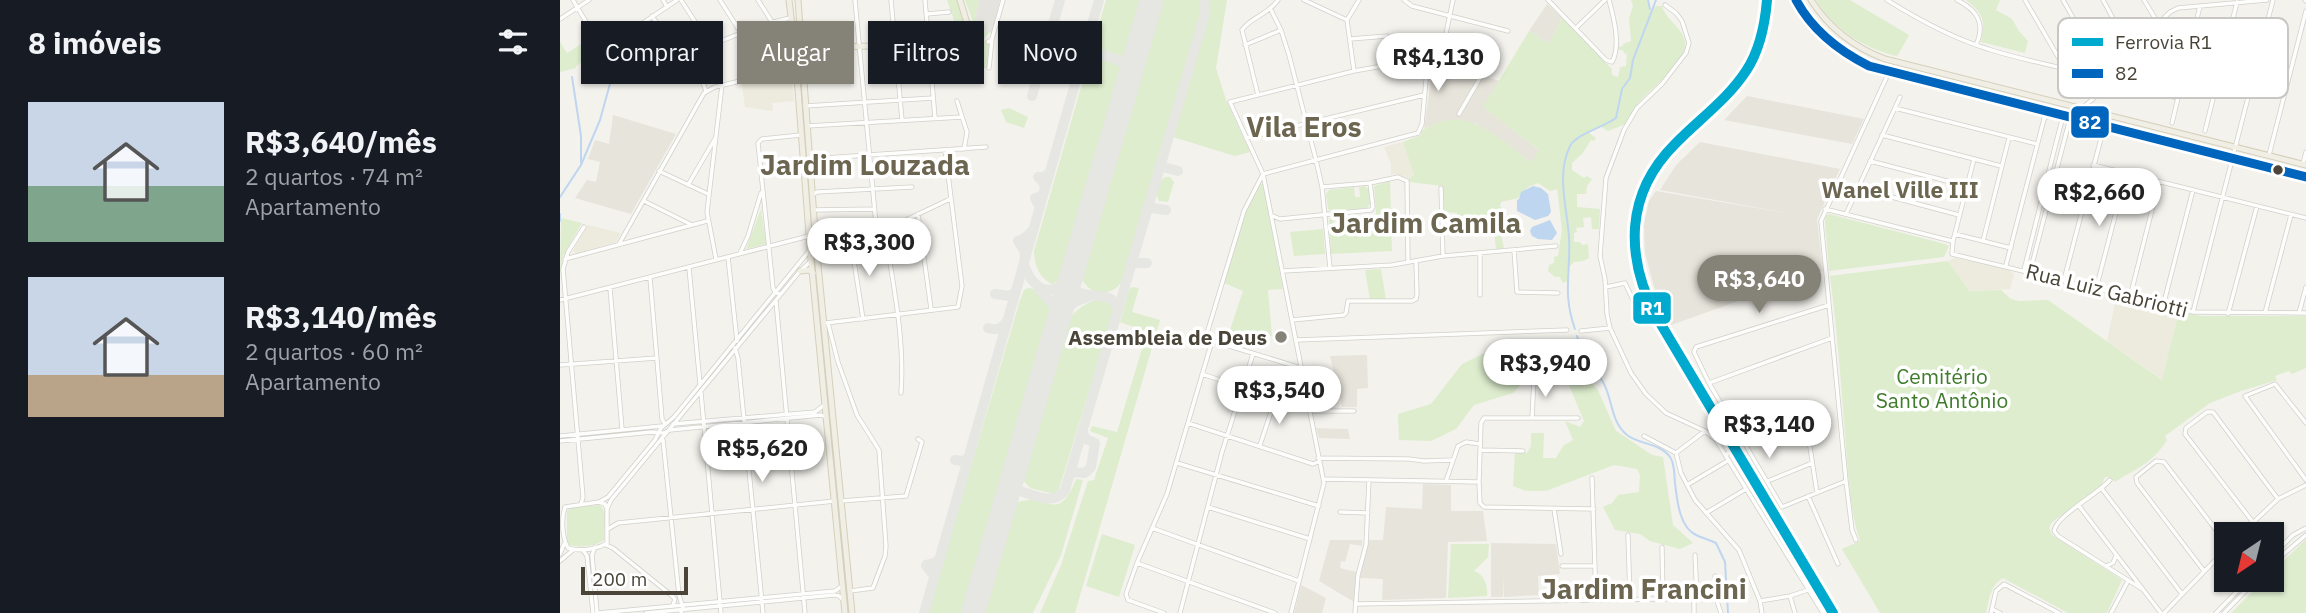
<!DOCTYPE html>
<html lang="pt">
<meta charset="utf-8">
<style>
body{margin:0;font-family:"IBM Plex Sans",sans-serif;background:#20242c;color:#f1f3f6;height:100vh;display:flex;flex-direction:column;font-size:26px;white-space:nowrap}
*{box-sizing:border-box;margin:0}
p{font-size:23px;color:#9ea1a6}
.icon{flex:none;width:38px;height:38px;fill:none;stroke:currentColor;stroke-width:2;stroke-linecap:round;stroke-linejoin:round}
.map{position:relative;flex:1;overflow:hidden}
.sheet{display:flex;flex-direction:column;background:#171b24;width:560px}
.sheet>*{flex:none}
.banner{position:absolute;left:21px;top:21px;width:665px;height:63px;display:flex;gap:14px}
.needle{width:46px;rotate:215deg}
.controls{position:absolute;left:1654px;top:522px;display:grid;gap:14px}
.controls a{display:grid;place-items:center;width:70px;height:70px;border-radius:0px;background:#171b24;box-shadow:0 2px 5px #0004;font-size:35px}
.scale{position:absolute;left:21px;bottom:18px;width:107px;box-sizing:border-box;padding-left:7px;border:4px solid #4a4538;border-top:0;font-size:19px;line-height:24px;white-space:nowrap;color:#4a4538;-webkit-text-stroke:5px #fff;paint-order:stroke}
.price{position:absolute;translate:-50% -60px;padding:0 16px;border-radius:24px;background:#fff;color:#222;font-size:23px;line-height:46px;filter:drop-shadow(0 2px 4px #0008)}
.price::after{content:'';position:absolute;left:50%;top:42px;width:21px;height:16px;margin-left:-10px;background:inherit;clip-path:polygon(0 0,100% 0,50% 100%)}
.price.current{background:#858277;color:#fff}
ul{padding:0;list-style:none}
li{display:flex;align-items:center;gap:21px;height:175px;padding:0 28px}
li span{display:grid;place-items:center;flex:none;width:196px;height:140px;border-radius:0px;color:#555}
li>.icon{margin-inline-start:auto}
span .icon{width:84px;height:84px;fill:#fffc;stroke-width:1}
li b{font-size:30px}
h2{display:flex;justify-content:space-between;align-items:center;height:84px;padding:0 28px;font-size:30px}
.pill{padding:0 24px;border-radius:0px;background:#171b24;box-shadow:0 2px 5px #0004;font-size:24px;line-height:63px}
.pill.current{background:#858277;color:#fff}
main{display:flex;flex:1;min-height:0}
.map>svg:first-child{display:block}
.residential{fill:#e7e4db}
.education{fill:#edebdd}
.green{fill:#ddedce}
.parking{fill:#e5e3de}
.water{fill:#bfd6f0}
.lines{fill:none;stroke-linecap:round;stroke-linejoin:round}
.stream{stroke:#bfd6f0;stroke-width:2}
.taxiway{stroke:#e6e6e3;stroke-width:10}
.runway{stroke:#e6e6e3;stroke-width:24}
.minor-casing{stroke:#d1d0cb;stroke-width:5}
.major-casing{stroke:#d5d0bb;stroke-width:7}
.minor{stroke:#fdfdfc;stroke-width:3.5}
.major{stroke:#f1efe5;stroke-width:5}
.bus-1-casing{stroke:#fff;stroke-width:14}
.bus-1{stroke:#0065bd;stroke-width:9}
.rail-1-casing{stroke:#fff;stroke-width:16}
.rail-1{stroke:#00a9ce;stroke-width:10}
.bus-dot{fill:#4a4538;stroke:#fff;stroke-width:2.5}
.poi-dot{fill:#858277;stroke:#fff;stroke-width:2.5}
.labels{text-anchor:middle;dominant-baseline:central;stroke-width:7;stroke-linejoin:round;paint-order:stroke}
.street-label{font-size:21px;fill:#4a4538;stroke:#fff}
.poi-label{font-size:21px;font-weight:bold;fill:#4a4538;stroke:#fff;text-anchor:end}
.park-label{font-size:21px;fill:#3f7c2b;stroke:#fff}
.neighbourhood-label{font-size:23px;font-weight:bold;fill:#6c6550;stroke:#fff}
.district-label{font-size:28px;font-weight:bold;fill:#6c6550;stroke:#fff}
.key{fill:#fff;stroke:#c9c7c3;stroke-width:2}
.key-label{font-size:19px;fill:#4a4538}
.line-badge{stroke:#fff;stroke-width:2.5}
.badge-label{font-size:19px;text-anchor:middle;font-weight:bold;fill:#fff}
</style>
<main>
<section class="sheet">
<h2>8 imóveis<svg class="icon" aria-label="filters" viewBox="0 0 24 24"><path d="M4 7h16M4 17h16"/><circle cx="9" cy="7" r="2"/><circle cx="15" cy="17" r="2"/></svg></h2>
<ul>
<li><span style="background:linear-gradient(#c9d6e8 60%,#7fa58c 0)"><svg class="icon" aria-label="home" viewBox="0 0 24 24"><path d="M3 11l9-7 9 7M6 9v11h12V9"/></svg></span><div><b>R$3,640/mês</b><p>2 quartos · 74 m²</p><p>Apartamento</p></div></li>
<li><span style="background:linear-gradient(#c9d6e8 70%,#b9a48a 0)"><svg class="icon" aria-label="home" viewBox="0 0 24 24"><path d="M3 11l9-7 9 7M6 9v11h12V9"/></svg></span><div><b>R$3,140/mês</b><p>2 quartos · 60 m²</p><p>Apartamento</p></div></li>
</ul>
</section>
<div class="map">
<svg width="1746" height="613" viewBox="0 0 1746 613">
<rect width="100%" height="100%" fill="#f3f2ed"/>
<path class="residential" d="M987,4L1002,18L989,44L969,31Z
M873,65L910,71L939,81L924,107L986,156L978,167L916,124L886,120L864,129Z
M1187,96L1304,119L1292,144L1164,120Z
M53,115L116,134L71,214L15,198L27,180L36,182L40,162L28,159L35,140L49,144Z
M1140,142L1280,169L1257,219L1263,271L1111,325L1094,287L1085,253L1084,224L1089,201L1096,191L1232,214L1100,190L1116,165Z
M807,355L808,388L797,389V407H782L770,356Z
M756,428L788,429L790,439L759,438Z
M863,484L891,485V511H923L927,541L888,542L886,598L822,600L823,579L800,578L809,540H823L826,507L862,509Z
M770,540H802V546L790,544L785,562L781,561L780,568L796,572L794,602L759,581Z
M931,543L996,544L1000,574L978,576L979,595L944,597V577L943,597H931Z
M741,585L766,598L762,613H734Z"/>
<path class="education" d="M231,73L234,101L212,103L213,111L185,107L182,84Z
M843,142L854,175L849,178L840,175L831,174V164L824,147Z
M28,225L61,233L56,242L15,254L13,250Z
M1394,258L1445,268L1454,274L1450,289L1409,291L1388,261Z
M1556,298L1619,312L1603,380L1547,341Z"/>
<path class="green" d="M387,0H397L406,30L403,38H400Z
M405,0H419L415,17L422,30L430,32L424,39L430,45L428,68H423L422,80L414,79L402,45C422,33 411,18 405,0Z
M546,0H585L505,274L503,279L492,284C479,278 474,264 474,251Z
M601,0H639L641,12L563,279C554,298 529,297 521,277Z
M648,0H667L656,68L666,100L690,152L675,156L613,137L649,14Z
M1071,0H1087L1090,11L1096,6H1102C1106,21 1123,27 1125,42C1128,62 1092,87 1080,101C1074,108 1070,116 1066,124L1048,131L1040,126L1029,133L1036,138L1034,141L1031,140L1022,154L1012,163V170L1024,178L1027,176L1032,179L1027,186L1026,194H1017V207L1040,209L1039,229H1032L1031,217L1023,218L1024,227L1016,228L1017,232L1014,233V242H1020L1022,245L1028,244L1029,258L1023,261L1014,262L1008,268L1007,281L1003,283L1000,277H995L988,271L989,265L994,263V257L998,256L1002,230L997,189L990,191L978,183L968,187L958,198L941,202L940,206L947,214L936,215L944,248L936,249L934,230L899,234L897,213L884,212L883,186L849,182V178L854,175L843,142L861,135V131C869,127 878,122 887,120C918,115 948,146 971,162L979,150L923,107L969,31L989,44L1002,18L1052,69V75L1058,77L1060,67L1066,66L1067,54L1064,53L1063,50H1057V47L1063,46V44L1071,41L1069,18L1073,6Z
M1256,0H1290L1349,35L1338,55L1336,56C1302,47 1275,30 1256,0Z
M1406,0H1440L1436,10L1452,19L1459,31L1468,41L1465,53L1421,42C1425,20 1425,15 1406,0Z
M29,39L37,52L16,66V68L0,72V42L7,53Z
M212,40L217,69L190,75L182,51Z
M449,108L468,117L464,128L446,122L441,110Z
M605,177H610L614,182L608,202L599,201L596,194L600,181Z
M830,181L832,251L771,254L769,220L773,217L774,228L817,224L814,186Z
M700,184H703L723,289L708,290L712,336L694,331L687,348L666,342L683,291L664,283L685,212Z
M804,186L809,189L810,204L807,208L771,211L768,209L766,194L769,190L794,187L795,197H800L799,187Z
M201,209L206,244L186,249Z
M1269,214L1385,244L1389,246L1384,257L1269,271L1265,222L1266,216Z
M1,218L22,223L3,256L0,276Z
M763,229L765,254L734,256L730,232Z
M1388,261L1409,291L1441,290L1451,299L1459,301L1488,300L1602,380L1619,312L1642,316H1746V368L1732,374L1729,371L1715,376L1717,380L1681,391L1650,403L1605,436L1607,440C1592,464 1578,467 1555,482L1551,477H1545L1542,484L1491,523L1489,528L1492,535L1562,580L1547,613H1508L1443,578C1430,585 1429,600 1426,613H1320L1282,549L1300,541C1289,508 1288,469 1285,434C1281,381 1277,329 1270,276Z
M821,269L826,300H810L805,270Z
M572,287L579,288L572,312L600,320L515,613H480L501,565L527,484L528,481L534,480L548,438L530,431L532,426L557,432L587,332L560,322L569,290Z
M468,288C483,289 494,305 492,319L407,613H368L460,300L464,290Z
M538,299L551,301L554,309L499,489L494,494L470,488L462,479L506,325C512,312 525,303 538,299Z
M933,349L952,362L1012,361L1038,390L1056,431L1092,455L1103,457L1113,525L1133,543L1120,549L1090,541L1080,534L1055,530L1043,507L1052,503L1058,495L1079,492L1080,475L1077,469L1054,465L986,491H966L953,486L955,452L967,453L971,446V433H984L983,458H996L1003,446L1013,440L1005,421L1020,427L1024,421L1006,378L972,373L953,393L914,405L896,429L871,441L839,440L838,414L871,404L902,364Z
M516,479L523,480L501,555L473,613H423L456,503C487,490 497,527 516,479Z
M40,505L45,512L44,540C37,546 19,548 9,545L7,540V511L11,508Z
M542,534L575,545L559,597L526,586Z
M1746,539V613H1671L1705,579H1712V572Z
M891,544H929L928,557L914,571C925,575 928,586 927,596L888,598Z"/>
<path class="parking" d="M419,0H440L432,33L422,30L415,17Z"/>
<path class="water" d="M973,186L981,188L988,194L991,212L988,216L975,220L957,211V200L959,199L961,192Z
M990,220L997,233L992,240L978,239L972,236L970,231L972,227Z"/>
<g class="lines">
<path class="stream" d="M1088,0L1090,9
M12,77L21,136V163
M0,197L21,165L40,120L56,62
M0,214V221
M1015,329C1002,293 1011,273 1009,237C1007,207 996,175 1010,146C1016,134 1044,127 1056,118L1062,89L1070,78L1073,60L1096,0
M1017,336C1023,359 1033,364 1043,382C1053,399 1050,421 1067,435C1080,445 1100,443 1110,457C1115,464 1114,474 1115,483C1117,499 1119,527 1136,535C1142,538 1150,540 1156,543L1165,562L1168,613"/>
<path class="taxiway" d="M486,46L496,41L559,60L569,70L570,77
M560,60L566,61L577,52
M472,96L500,0
M598,169L603,167L618,171
M480,207L475,198C488,196 487,184 478,177H484L490,172
M586,210L591,208L606,210
M465,258L464,250L458,241L465,238L473,230
M571,263H587
M464,264C474,297 502,299 514,266L511,280L516,291C531,301 553,288 557,310
M479,289L496,307L498,321C505,307 514,301 528,297
M435,294L450,296L456,291
M428,328C437,331 443,328 448,320
M395,460L404,461L409,457
M511,472L525,473L531,467L535,443L526,439L522,432
M448,495L457,490C472,494 494,507 505,490L645,14L644,0
M374,576L366,565L375,563L379,559
M364,613L539,0"/>
<path class="runway" d="M413,613L592,0"/>
<g class="minor-casing">
<path id="minor" d="M13,0L48,59C76,59 102,59 129,52C164,42 196,24 231,18
M103,0L107,7
M121,0L150,45
M160,0L181,33
M198,0L212,22
M295,0L317,235
M331,0L342,120
M365,0L375,118
M744,0L787,20
M844,0L852,6L948,31
M988,0L1046,60L1052,62C1061,46 1054,18 1049,0
M1327,0C1359,20 1392,38 1428,49C1467,62 1508,67 1547,81
M1397,0C1417,10 1426,23 1416,45
M1465,0L1504,67
M1503,0L1548,80
M1543,0L1570,50
M1584,0L1598,23
M1745,0L1746,1
M1105,5L1116,13L1122,21L1129,43L1126,53L1102,84L1077,108L1064,130L1046,178L1040,256L1045,279L1047,314L1050,328L1071,373L1086,394L1106,413L1145,431L1156,440L1263,613
M711,10L721,30L729,55L756,160L762,187L770,268
M367,14L389,12
M92,16L118,55
M0,19L29,0
M787,20L794,71
M787,20L799,0
M1016,28L1045,0
M790,39L827,36
M428,42L432,39L443,0
M685,45L721,30
M43,50L117,0
M131,51L146,91
M1592,58L1626,66
M879,67L893,0
M429,68L432,39
M1569,86L1618,98
M698,95L682,30C692,16 707,16 718,0
M397,101L407,132L404,149
M245,106L373,98
M1335,108L1477,144
M1522,108L1533,99L1574,47L1610,12L1618,8L1707,0
M1483,111L1484,119L1491,113
M899,114L920,78
M1612,123L1640,6
M247,126L402,117
M1645,131L1677,2
M1322,135L1441,166
M686,138L864,95
M1709,155L1746,11
M250,159L426,147
M1414,159L1393,241L1392,254L1633,312L1746,313
M1310,161L1406,186
M1743,164L1746,152
M1533,165L1746,218
M99,171L148,194
M703,174L858,133L862,124L867,69L862,64L851,61L794,71L670,102L703,174L764,483L731,613
M128,185L156,137
M762,187L810,183L838,177L847,181L848,262
M881,188L883,256
M1298,188L1399,215
M254,194L257,192L352,187
M84,201L132,225
M1265,209L1392,241
M254,210L314,209
M358,214L371,309
M1286,214L1340,97
M713,216L720,219L811,210L813,207L810,183
M325,231C333,285 345,339 341,393
M1395,234L1451,248
M1423,241L1449,138
M291,242L303,319
M59,244L144,93L155,87L235,68
M256,244L308,238L390,199
M954,250L957,292L998,293
M180,253L188,236L201,193
M920,253V295
M168,257L177,341
M5,259L147,221
M156,259L147,212L162,85
M1446,265L1484,119
M129,268L140,384
M1464,270L1495,147L1502,120L1499,115
M723,271L832,265L883,256L996,246
M1470,272L1508,126L1513,118
M90,278L102,419L105,424
M1504,280L1544,127
M1046,287L1065,283L1075,304
M50,288L62,429
M1536,289L1566,174
M221,294L216,293L213,288L198,143L202,139L241,135
M1570,297L1599,182
M0,300L249,236
M216,301L245,613
M1269,305L1136,347L1134,352L1149,383L1222,507L1286,481
M1603,306L1633,190
M1633,312L1713,0
M1705,313L1731,215
M1739,313L1746,287
M1668,314L1697,206
M732,320L784,315L786,313L788,301H852L856,299L857,294L856,262
M266,323L398,307L402,286L385,150
M268,323L278,362L297,415L319,450L326,546L325,556L313,588L290,591
M1021,331L1050,328
M736,340L1007,330
M652,341L649,338L648,330L684,211L702,176
M653,341L741,368
M175,348L178,358L203,613
M0,365L97,358
M642,374L754,411H794
M1149,383L1272,338
M141,393L161,613
M972,418L974,379
M628,423L753,464L758,462
M1746,423L1715,384L1685,396L1746,480
M113,424L255,412L264,405
M1248,434L1257,493
M0,436L102,426
M1084,436L1116,453L1121,473L1135,500L1179,550L1200,601L1202,613
M103,440L119,595L123,608L121,613
M0,441L92,432L104,433L110,430L261,415L266,417
M700,445L716,397
M920,450L963,451
M1116,453L1145,431
M1166,456L1172,447L1174,429
M758,458L849,459L864,461L892,460
M617,463L759,506
M1032,478L1036,600
M763,479L919,482L920,503L924,507L1034,509
M1550,480C1537,495 1497,515 1494,531L1498,536L1582,589
M886,481L898,446L906,442L920,444
M1208,481L1252,463
M919,482L921,423L924,418H1018
M1127,485L1169,460
M1542,489L1622,594
M1248,496L1278,564
M281,501L346,496L362,442L358,439
M39,502L48,497L95,440L101,428L114,417L249,251
M39,502L45,504L47,509V543C38,549 19,552 8,548C2,537 1,519 5,507Z
M21,504L23,497L3,269L8,252L24,227
M1519,506L1601,613
M648,507L750,539
M47,509L51,500L240,271L251,261
M994,509L1001,554
M780,512L808,513
M1146,513L1186,489
M592,528L739,581
M48,529L58,523L275,501
M1681,534L1718,499L1746,485
M1702,534L1625,434L1626,428L1647,412H1653L1718,499
M1068,535L1070,600
M1296,540L1292,530L1286,481L1261,221L1329,72
M46,545L53,548L111,595L115,599L113,605
M1712,546L1719,556
M35,547L32,555L37,613
M1102,547L1103,599
M23,550L27,556L33,613
M0,554L4,544
M1135,555L1137,598
M1712,556L1733,535L1746,528
M0,561L13,550
M577,563L715,613
M1712,564L1746,535
M1002,566H1034
M1546,566L1553,563L1556,556
M1644,571L1577,483L1576,477L1596,461L1604,462L1666,543
M1155,576L1156,598L1161,613
M1230,596L1235,613
M1134,598V613
M1200,601L1230,596L1248,590
M797,604L1156,598
M1432,609L1440,613
M38,613L275,591L282,586
M86,613L274,595L279,596L284,601
M604,613L568,600L566,594L577,563L607,494L652,341
M620,613L662,452L693,354
M795,613L798,575L806,545L809,480
M1431,613L1436,591L1444,584L1499,613
M1551,613L1568,581
M1604,613L1666,549
M1656,613L1689,579
M1664,613L1697,579"/>
</g>
<g class="major-casing">
<path id="major" d="M229,0L235,51L251,260L285,613
M238,0L256,244L292,613
M1236,0C1252,30 1279,51 1309,66L1746,177
M1251,0C1269,28 1293,47 1325,59L1746,165
M241,49L398,42L408,37L410,33L400,0
M240,271L249,270L253,273"/>
</g>
<use href="#minor" class="minor"/>
<use href="#major" class="major"/>
<g class="bus-1-casing">
<path id="bus-1" d="M1236,0C1252,30 1279,51 1309,66L1746,177"/>
</g>
<use href="#bus-1" class="bus-1"/>
<g class="rail-1-casing">
<path id="rail-1" d="M1207,0C1205,24 1200,50 1186,71C1167,100 1138,120 1115,144C1065,194 1065,256 1096,316L1273,613"/>
</g>
<use href="#rail-1" class="rail-1"/>
</g>
<circle class="bus-dot" cx="1718" cy="170" r="6"/>
<circle class="poi-dot" cx="721" cy="337" r="7"/>
<g class="labels">
<g class="street-label">
<text transform="translate(1547 290) rotate(14)">Rua Luiz Gabriotti</text>
</g>
<g class="poi-label">
<text x="707" y="337">Assembleia de Deus</text>
</g>
<g class="park-label">
<text x="1382" y="376">Cemitério<tspan x="1382" dy="24">Santo Antônio</tspan></text>
</g>
<g class="neighbourhood-label">
<text x="1340" y="189">Wanel Ville III</text>
</g>
<g class="district-label">
<text x="744" y="126">Vila Eros</text>
<text x="305" y="164">Jardim Louzada</text>
<text x="866" y="222">Jardim Camila</text>
<text x="1084" y="588">Jardim Francini</text>
</g>
</g>
<rect x="1498" y="18" width="230" height="80" rx="10" class="key"/>
<rect x="1512" y="38" width="31" height="8" fill="#00a9ce"/>
<rect x="1512" y="69" width="31" height="9" fill="#0065bd"/>
<g class="key-label">
<text x="1555" y="49">Ferrovia R1</text>
<text x="1555" y="80">82</text>
</g>
<g class="line-badge">
<rect x="1510" y="105" width="40" height="34" rx="7" fill="#0065bd"/>
<rect x="1072" y="291" width="40" height="34" rx="7" fill="#00a9ce"/>
</g>
<g class="badge-label">
<text x="1530" y="129">82</text>
<text x="1092" y="315">R1</text>
</g>
</svg>
<div class="controls">
<a><svg class="needle" viewBox="-14 -14 28 28"><path d="M0-13l5 13h-10z" fill="#e53935"/><path d="M0 13l5-13h-10z" fill="#9ea1a6"/></svg></a>
</div>
<div class="scale">200 m</div>
<b class="price" style="left:878px;top:93px">R$4,130</b>
<b class="price" style="left:1539px;top:228px">R$2,660</b>
<b class="price" style="left:309px;top:278px">R$3,300</b>
<b class="price current" style="left:1199px;top:315px">R$3,640</b>
<b class="price" style="left:985px;top:399px">R$3,940</b>
<b class="price" style="left:719px;top:426px">R$3,540</b>
<b class="price" style="left:1209px;top:460px">R$3,140</b>
<b class="price" style="left:202px;top:484px">R$5,620</b>
<div class="banner">
<a class="pill">Comprar</a>
<a class="pill current">Alugar</a>
<a class="pill">Filtros</a>
<a class="pill">Novo</a>
</div>
</div>
</main>
